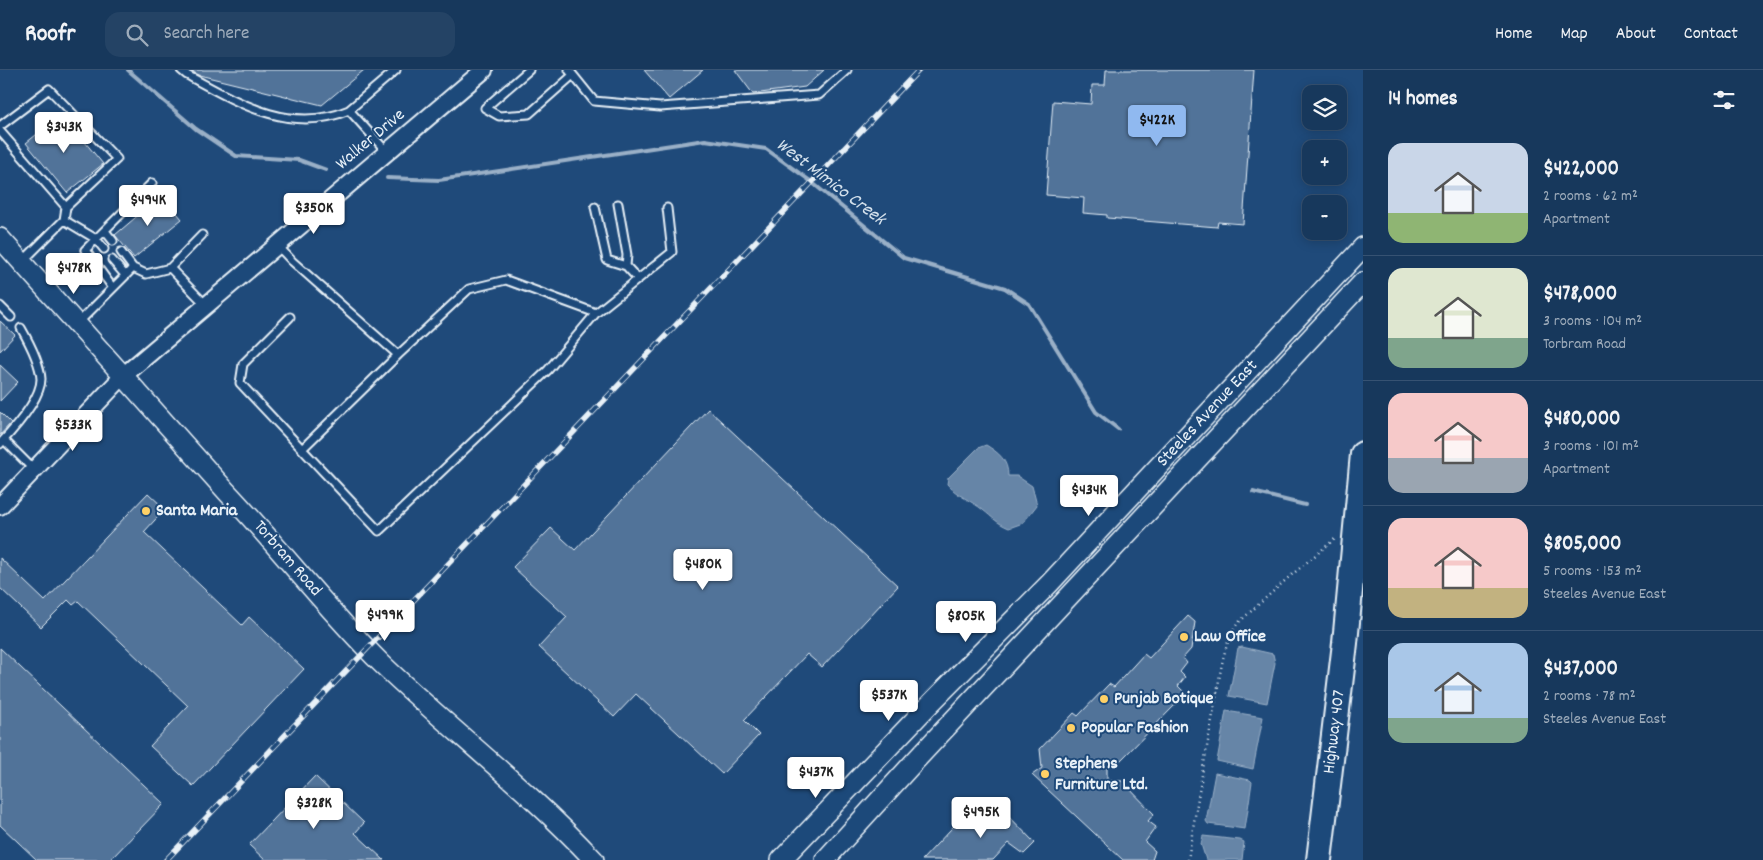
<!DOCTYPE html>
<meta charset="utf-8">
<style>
body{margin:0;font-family:Dekko,sans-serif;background:#244365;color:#f1f3f6;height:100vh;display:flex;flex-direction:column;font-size:19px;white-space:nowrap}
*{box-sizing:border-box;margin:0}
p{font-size:16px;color:#9eacbb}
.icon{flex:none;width:28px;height:28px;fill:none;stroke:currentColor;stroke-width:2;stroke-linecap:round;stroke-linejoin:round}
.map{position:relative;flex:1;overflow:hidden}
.details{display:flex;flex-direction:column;background:#17385c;width:400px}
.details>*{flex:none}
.fabs{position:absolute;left:1302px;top:15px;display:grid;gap:10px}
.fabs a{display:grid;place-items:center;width:45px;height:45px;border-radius:10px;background:#17385c;box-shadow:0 2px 12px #0003,0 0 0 1px #365272;font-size:25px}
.price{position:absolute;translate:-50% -42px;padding:0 11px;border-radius:5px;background:#fff;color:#222;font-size:16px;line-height:32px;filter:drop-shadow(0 1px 2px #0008)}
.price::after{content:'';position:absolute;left:50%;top:30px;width:15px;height:11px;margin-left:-8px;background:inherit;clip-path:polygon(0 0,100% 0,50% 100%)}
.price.active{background:#90b9f0;color:#111}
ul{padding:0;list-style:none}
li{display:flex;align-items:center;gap:15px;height:125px;padding:0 25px}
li+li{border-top:1px solid #365272}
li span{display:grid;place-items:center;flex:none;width:140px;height:100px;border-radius:15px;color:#555}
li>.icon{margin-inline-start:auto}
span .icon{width:60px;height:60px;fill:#fffc;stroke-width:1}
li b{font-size:21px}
h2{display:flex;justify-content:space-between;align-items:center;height:60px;padding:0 25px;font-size:21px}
header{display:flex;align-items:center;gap:30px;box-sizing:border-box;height:70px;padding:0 25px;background:#17385c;border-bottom:1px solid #365272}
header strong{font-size:24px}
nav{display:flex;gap:28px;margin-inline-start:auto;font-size:18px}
.search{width:350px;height:45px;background:#244365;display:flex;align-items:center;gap:12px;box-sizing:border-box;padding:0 18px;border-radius:15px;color:#9eacbb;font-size:19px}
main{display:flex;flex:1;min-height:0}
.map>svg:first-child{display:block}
.water{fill:#6685a7;stroke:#9ab0c7}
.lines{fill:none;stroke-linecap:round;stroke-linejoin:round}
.stream{stroke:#9ab0c7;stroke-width:4}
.building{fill:#517399;stroke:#e8f1f8}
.service-casing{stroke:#e8f1f8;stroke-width:11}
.tertiary-casing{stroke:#e8f1f8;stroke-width:20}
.secondary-casing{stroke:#e8f1f8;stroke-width:22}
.motorway-casing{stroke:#e8f1f8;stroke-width:28}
.path{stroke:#e8f1f8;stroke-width:2.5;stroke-dasharray:1 4;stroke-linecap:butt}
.service{stroke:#1f4a7a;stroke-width:7}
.tertiary{stroke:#1f4a7a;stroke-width:16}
.secondary{stroke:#1f4a7a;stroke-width:19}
.motorway{stroke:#1f4a7a;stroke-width:24}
.rail-casing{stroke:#e8f1f8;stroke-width:5.5}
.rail{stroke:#1f4a7a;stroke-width:4;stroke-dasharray:11;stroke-linecap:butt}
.poi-dot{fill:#ffd166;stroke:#1f4a7a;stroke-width:2}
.labels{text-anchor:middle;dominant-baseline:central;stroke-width:4;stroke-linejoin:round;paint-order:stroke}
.street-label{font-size:18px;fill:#e8f1f8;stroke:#1f4a7a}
.poi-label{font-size:18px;font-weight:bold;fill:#e8f1f8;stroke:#1f4a7a;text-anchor:start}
.water-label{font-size:19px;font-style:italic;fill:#d4e1ec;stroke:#1f4a7a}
</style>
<header>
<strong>Roofr</strong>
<div class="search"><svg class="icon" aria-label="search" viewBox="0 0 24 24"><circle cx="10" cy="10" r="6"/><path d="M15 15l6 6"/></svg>Search here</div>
<nav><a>Home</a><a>Map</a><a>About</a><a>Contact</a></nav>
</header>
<main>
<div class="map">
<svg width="1363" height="790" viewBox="0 0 1363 790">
<rect width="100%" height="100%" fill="#1f4a7a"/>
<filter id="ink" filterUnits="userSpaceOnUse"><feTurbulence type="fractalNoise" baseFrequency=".02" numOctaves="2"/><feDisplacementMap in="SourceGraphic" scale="10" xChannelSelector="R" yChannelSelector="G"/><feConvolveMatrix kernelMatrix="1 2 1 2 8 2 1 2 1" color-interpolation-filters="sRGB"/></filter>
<g filter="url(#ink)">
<path class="water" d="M986,375C999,383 1008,390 1008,406H1017L1032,416L1037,435L1023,453L1009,458C997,453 993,448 983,440C972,431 957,426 947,414L948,408L978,378Z
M1242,577L1273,584L1275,593L1267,633L1229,626L1238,578Z
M1226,641L1263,647L1253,699L1217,691Z
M1215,703L1250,710L1252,712L1245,759L1208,754L1206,751Z
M1203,766L1240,770L1244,772L1242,790H1206L1201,774Z"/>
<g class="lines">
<path class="stream" d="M128,0L196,59L236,86L299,90L326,100
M387,108L439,110L705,70L766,79L809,110L904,188L1005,218L1029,234L1096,342L1118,359
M1253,422L1305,435"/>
</g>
<path class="building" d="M193,0H364L322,35L199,5L193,2Z
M644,0H703L669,29Z
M735,0H824L805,17L753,24Z
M1106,0H1254L1243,154L1218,152L1217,157L1107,148V145L1083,143L1084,128L1046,125L1053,31L1091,34L1092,15H1105Z
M62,44L103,94L67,123L26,73Z
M162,125L182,149L134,188L115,165Z
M0,251L15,265L0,281Z
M0,295L18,312L0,331Z
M708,339L898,516L822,597L807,584L744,650L759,665L722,704L636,624L614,647L539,577L567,547L513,497L551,458L575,480Z
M0,342L11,353L0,365Z
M148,423L165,439L144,462L242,555L249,547L304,599L193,716L150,676L188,636L78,531L73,535L68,530L41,557L0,518V488L45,531Z
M1188,546L1195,552L1191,579L1183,588L1187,593L1180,602L1185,607L1178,616L1184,622L1176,629L1177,633L1121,690H1107V710L1122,711L1154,744L1148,751L1156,757L1145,772L1155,781L1152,790H1123L1032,705L1042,698L1040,679L1074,643L1078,646L1109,614L1114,617L1144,584L1149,588Z
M0,578L164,734L110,790H37L0,755Z
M315,706L364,753L355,763L384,790H265L249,775Z
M1000,737L1035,773L1024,784L1009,773L993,790H922L965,744L989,747Z"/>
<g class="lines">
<g class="service-casing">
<path id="service" d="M181,0L187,5C238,33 291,65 349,40L387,82
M529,0L485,38L499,46L529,44L573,5
M569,0L594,31L660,37L819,25L847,0
M349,40L396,0
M0,56L49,19L117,89L66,137L64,150L23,191
M0,61L66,137
M618,134L627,185L626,196
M595,137L607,190L626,196L638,209
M64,150L96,169L152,113
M105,161L113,171
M277,175L292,191L398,285L469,219L506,210L596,243L672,182L667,138
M104,179L96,169L85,180L113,218
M121,182L133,198
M112,190L125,205
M170,198L202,165
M0,236L11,247
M290,247L243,294L240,313L379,461L548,300L596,243
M78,253L133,198L146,204L170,198L206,235
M4,370L34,400
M0,374C14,359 41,329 41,309C40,292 29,272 21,258
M302,379L398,285"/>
</g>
<g class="tertiary-casing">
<path id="tertiary" d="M0,436L123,306L484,0"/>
</g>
<g class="secondary-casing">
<path id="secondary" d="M0,168L227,422C280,478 327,540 382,594C452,661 528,719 594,790
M781,790L928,636L1049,514L1363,177
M825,790L915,691L1363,212"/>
</g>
<g class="motorway-casing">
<path id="motorway" d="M1319,790L1345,573L1363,384"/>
</g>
<path class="path" d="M1188,790C1196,738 1205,686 1215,634C1220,608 1222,575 1238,553L1288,508L1336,468"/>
<use href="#service" class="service"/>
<use href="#tertiary" class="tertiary"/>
<use href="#secondary" class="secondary"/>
<use href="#motorway" class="motorway"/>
<g class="rail-casing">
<path id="rail" d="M166,790L919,0"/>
</g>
<use href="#rail" class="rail"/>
</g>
</g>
<g class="poi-dot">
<circle cx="146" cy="441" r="5"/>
<circle cx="1184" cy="567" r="5"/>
<circle cx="1104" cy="629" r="5"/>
<circle cx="1071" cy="658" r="5"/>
<circle cx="1045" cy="704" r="5"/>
</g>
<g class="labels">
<g class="street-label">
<text transform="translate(371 70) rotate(-40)">Walker Drive</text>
<text transform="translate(1208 344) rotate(-47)">Steeles Avenue East</text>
<text transform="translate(287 489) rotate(49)">Torbram Road</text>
<text transform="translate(1335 662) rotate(-83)">Highway 407</text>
</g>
<g class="poi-label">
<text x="156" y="441">Santa Maria</text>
<text x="1194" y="567">Law Office</text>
<text x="1114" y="629">Punjab Botique</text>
<text x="1081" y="658">Popular Fashion</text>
<text x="1055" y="694">Stephens<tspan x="1055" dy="21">Furniture Ltd.</tspan></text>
</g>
<g class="water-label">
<text transform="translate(830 113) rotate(37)">West Mimico Creek</text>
</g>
</g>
</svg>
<div class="fabs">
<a><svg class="icon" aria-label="layers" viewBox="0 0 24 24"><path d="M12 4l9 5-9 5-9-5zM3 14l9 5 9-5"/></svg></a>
<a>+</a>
<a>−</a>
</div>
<b class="price active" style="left:1157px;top:77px">$422K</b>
<b class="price" style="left:64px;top:84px">$343K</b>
<b class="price" style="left:148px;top:157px">$494K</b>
<b class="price" style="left:314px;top:165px">$350K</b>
<b class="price" style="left:74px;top:225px">$478K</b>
<b class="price" style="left:73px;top:382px">$533K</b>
<b class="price" style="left:1089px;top:447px">$434K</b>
<b class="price" style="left:703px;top:521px">$480K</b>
<b class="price" style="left:385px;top:572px">$499K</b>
<b class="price" style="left:966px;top:573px">$805K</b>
<b class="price" style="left:889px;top:652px">$537K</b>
<b class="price" style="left:816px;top:729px">$437K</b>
<b class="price" style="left:314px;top:760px">$328K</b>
<b class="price" style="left:981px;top:769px">$495K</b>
</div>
<section class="details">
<h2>14 homes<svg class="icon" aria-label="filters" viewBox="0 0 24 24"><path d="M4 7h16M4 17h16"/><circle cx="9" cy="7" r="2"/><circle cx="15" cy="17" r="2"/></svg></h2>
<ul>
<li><span style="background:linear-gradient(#c9d6e8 70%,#8fb573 0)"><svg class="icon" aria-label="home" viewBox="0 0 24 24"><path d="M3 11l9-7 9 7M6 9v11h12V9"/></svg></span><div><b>$422,000</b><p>2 rooms · 62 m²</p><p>Apartment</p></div></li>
<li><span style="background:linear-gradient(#dfe7d0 70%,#7fa58c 0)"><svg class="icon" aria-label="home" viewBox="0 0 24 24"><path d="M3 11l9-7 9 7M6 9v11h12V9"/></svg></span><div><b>$478,000</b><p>3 rooms · 104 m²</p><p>Torbram Road</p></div></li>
<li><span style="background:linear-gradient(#f6c9c9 65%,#9aa5b1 0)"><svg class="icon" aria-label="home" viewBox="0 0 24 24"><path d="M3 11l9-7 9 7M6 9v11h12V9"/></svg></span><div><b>$480,000</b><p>3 rooms · 101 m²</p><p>Apartment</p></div></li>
<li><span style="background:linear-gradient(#f6c9c9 70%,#c2b280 0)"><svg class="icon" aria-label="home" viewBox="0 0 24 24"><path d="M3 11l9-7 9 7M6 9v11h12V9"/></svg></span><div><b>$805,000</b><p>5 rooms · 153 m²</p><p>Steeles Avenue East</p></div></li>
<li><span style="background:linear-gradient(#a9c7e8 75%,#7fa58c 0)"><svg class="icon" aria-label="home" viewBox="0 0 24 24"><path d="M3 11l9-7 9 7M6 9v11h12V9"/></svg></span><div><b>$437,000</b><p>2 rooms · 78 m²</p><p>Steeles Avenue East</p></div></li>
</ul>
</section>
</main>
